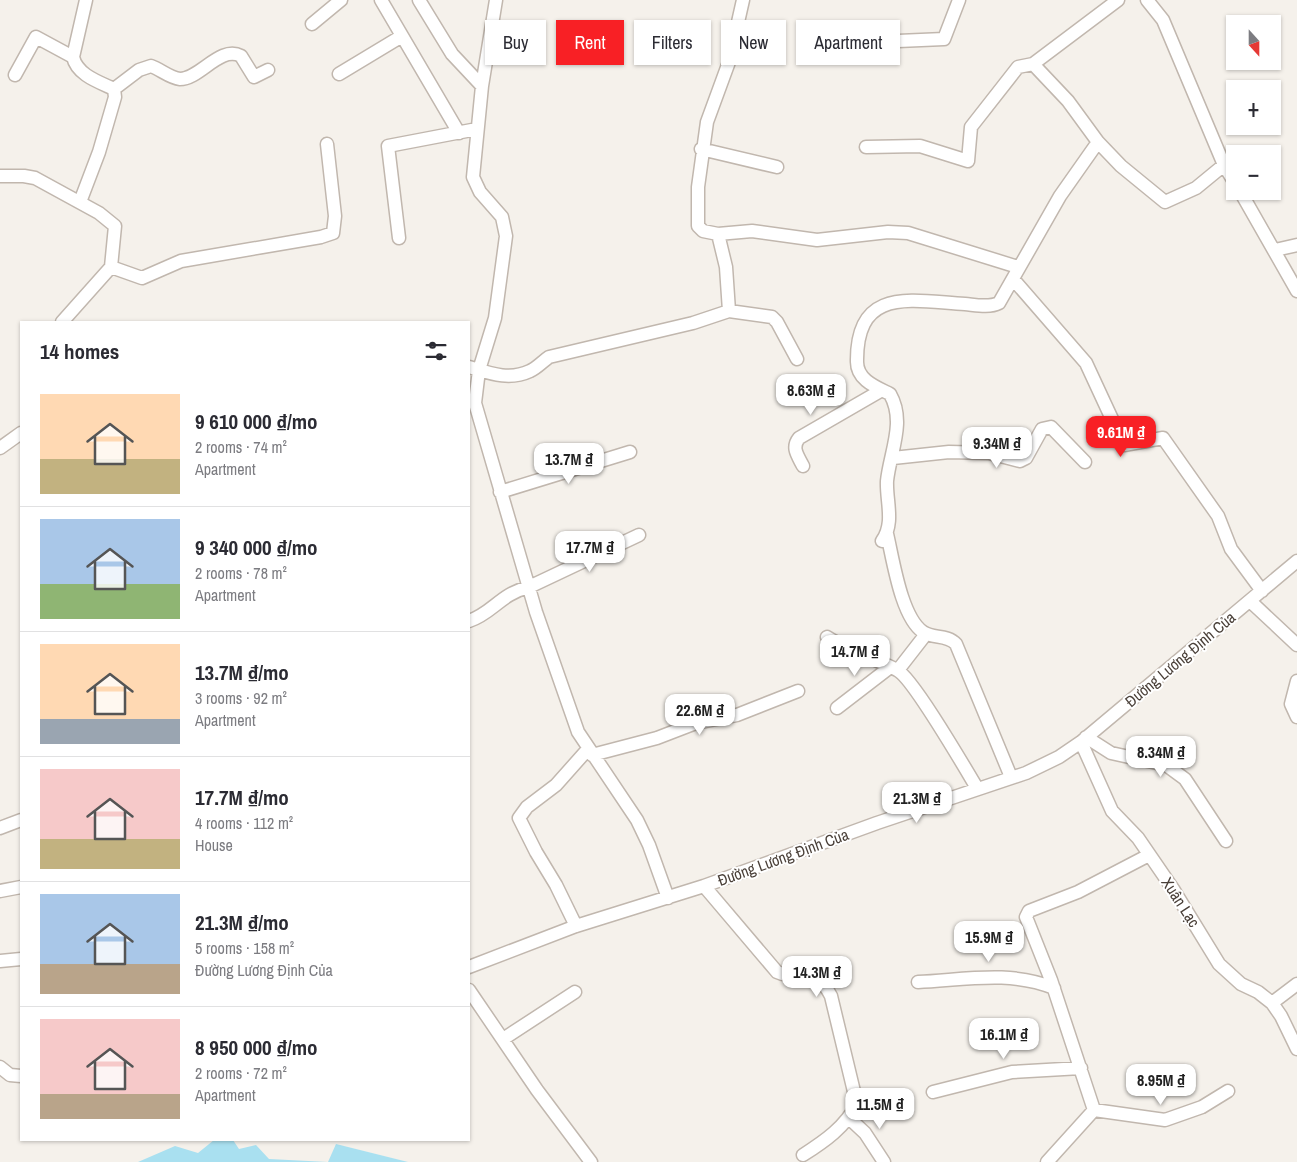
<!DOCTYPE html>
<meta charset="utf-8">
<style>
body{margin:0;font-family:"Archivo Narrow",sans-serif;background:#f7f7f7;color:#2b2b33;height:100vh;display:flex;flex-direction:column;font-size:19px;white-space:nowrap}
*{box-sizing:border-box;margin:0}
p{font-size:16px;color:#7c7c81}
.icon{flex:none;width:28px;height:28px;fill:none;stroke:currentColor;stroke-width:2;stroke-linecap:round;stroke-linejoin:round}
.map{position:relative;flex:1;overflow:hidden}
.sheet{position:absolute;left:20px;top:321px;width:450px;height:820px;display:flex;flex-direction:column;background:#fff;border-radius:0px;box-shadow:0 1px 4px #0004}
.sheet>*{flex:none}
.top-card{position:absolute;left:485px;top:20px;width:475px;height:45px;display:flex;gap:10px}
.needle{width:32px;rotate:159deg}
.controls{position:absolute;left:1226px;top:15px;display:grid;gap:10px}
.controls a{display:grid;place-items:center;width:55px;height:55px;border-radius:0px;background:#fff;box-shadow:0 1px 4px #0004;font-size:25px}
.price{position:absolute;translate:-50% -42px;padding:0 11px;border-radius:10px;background:#fff;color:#222;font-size:16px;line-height:32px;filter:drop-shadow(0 1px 2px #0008)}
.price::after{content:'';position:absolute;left:50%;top:30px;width:15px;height:11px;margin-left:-8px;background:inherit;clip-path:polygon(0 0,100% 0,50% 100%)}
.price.current{background:#f82025;color:#fff}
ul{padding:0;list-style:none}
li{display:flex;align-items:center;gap:15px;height:125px;padding:0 20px}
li+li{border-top:1px solid #e1e1e2}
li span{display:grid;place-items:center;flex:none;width:140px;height:100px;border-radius:0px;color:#555}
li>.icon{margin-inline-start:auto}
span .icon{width:60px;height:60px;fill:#fffc;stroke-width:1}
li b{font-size:21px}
h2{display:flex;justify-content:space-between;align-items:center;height:60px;padding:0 20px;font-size:21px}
.chip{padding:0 18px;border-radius:0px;background:#fff;box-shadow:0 1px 4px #0004;font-size:18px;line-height:45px}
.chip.current{background:#f82025;color:#fff}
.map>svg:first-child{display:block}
.water{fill:#a9e0f0}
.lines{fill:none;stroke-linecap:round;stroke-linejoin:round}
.minor-casing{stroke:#c1b7ae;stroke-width:15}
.minor{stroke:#fff;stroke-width:12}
.labels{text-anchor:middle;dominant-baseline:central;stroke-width:4;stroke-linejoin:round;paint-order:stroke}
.street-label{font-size:16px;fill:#4a4039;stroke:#fff}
</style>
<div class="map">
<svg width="1297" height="1162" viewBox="0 0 1297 1162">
<rect width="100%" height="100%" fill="#f5f1eb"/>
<path class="water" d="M214,1140H233L239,1149L256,1145L269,1159L328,1162L336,1144L408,1162H138L175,1146L198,1153Z"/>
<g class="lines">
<g class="minor-casing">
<path id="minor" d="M86,0L73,57C77,75 99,82 114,89
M381,0L459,133
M419,0L452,54L482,86
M496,0L482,86L473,177L480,192L502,217L506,236L495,318L479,370L475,403L536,612L578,732L637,820L649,845L668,898
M1147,0L1163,20L1224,165L1235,183
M312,24L341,0
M898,41L944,39L959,0
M1033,64L1068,101L1098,142
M339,74L402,36
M15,75L36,37L73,57
M866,147L920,146L968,161L971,127L1018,67L1033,64L1118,0
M701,149L777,167
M0,176H24L35,178L99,213L115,226L111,267L62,322
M1240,191L1297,291
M80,202L99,152L115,97L114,89L139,70L151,66C160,69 170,78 180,79C200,79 220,45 241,56L254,77L268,70
M718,234L752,231L817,240L888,232L908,233L1018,267
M399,238L388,146L477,129
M1275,250L1297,245
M111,267L142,278L181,261L321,237L333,233L335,216L327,144
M1013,279L1086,363L1124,445L1163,438L1218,516L1231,549L1262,591
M729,311L772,317L777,322L797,359
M469,367C489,373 509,381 530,371C537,368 543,361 549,357L693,323L729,311L726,267L718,234L703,231L698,226V187L707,122L729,62L743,0
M0,448L21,433
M893,458L949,452L989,453L1020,461L1026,458L1042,429L1051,427L1085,462
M803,466C798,456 791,448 799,438L882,390
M500,492L630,452
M887,534C893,559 901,617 923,632C933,639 947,634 956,644L1011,777
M882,541C895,523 886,501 887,481C890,452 906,422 890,394C876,387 857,380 857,362C856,286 911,301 965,304C976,305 989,308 999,303L1060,196L1098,142L1121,166L1165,202L1196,188L1224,165
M1250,601L1297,645
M469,621C493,613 500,594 529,587L639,535
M827,637C849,651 874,658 897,670C912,677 965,768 977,788
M898,670L926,634
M1297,681L1291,704L1297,717
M837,708L889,668
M1086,737L1111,753L1166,765L1185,779L1226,841
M1081,742L1112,811L1138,838L1173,889L1219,964L1241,984L1258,992L1272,1003L1281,1016L1297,1049
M592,755L657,738L696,723L737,715L798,691
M0,828L21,820
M704,886L777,972C801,983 815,964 831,996L857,1104C845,1127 825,1141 803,1155
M0,891L21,887
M576,926L556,885L536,852L519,818L527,807L556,785L588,749
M0,961L21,959
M469,967L576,926L704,886L877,823L1026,773L1059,757L1081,742L1297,561
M918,982C964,980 1009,970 1054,988
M469,990L537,1090L591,1162
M1272,1003L1297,984
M503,1039L575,992
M0,1067L10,1075L21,1076
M933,1092L1012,1072L1081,1068
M1094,1110L1165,1120L1202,1107L1228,1091
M849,1118L865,1133L884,1162
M1047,1162L1094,1110L1051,980L1026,917L1029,911L1078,892L1149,855"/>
</g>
<use href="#minor" class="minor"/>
</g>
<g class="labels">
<g class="street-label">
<text transform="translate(1180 659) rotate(-40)">Đường Lương Định Của</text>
<text transform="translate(783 857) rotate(-20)">Đường Lương Định Của</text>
<text transform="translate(1181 902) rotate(57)">Xuân Lạc</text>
</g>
</g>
</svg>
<div class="controls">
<a><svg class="needle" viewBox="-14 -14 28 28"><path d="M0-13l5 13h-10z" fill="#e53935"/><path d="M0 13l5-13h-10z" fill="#7c7c81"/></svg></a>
<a>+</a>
<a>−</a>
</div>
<b class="price" style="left:811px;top:416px">8.63M ₫</b>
<b class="price current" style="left:1121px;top:458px">9.61M ₫</b>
<b class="price" style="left:997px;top:469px">9.34M ₫</b>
<b class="price" style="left:569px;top:485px">13.7M ₫</b>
<b class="price" style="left:590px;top:573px">17.7M ₫</b>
<b class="price" style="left:855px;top:677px">14.7M ₫</b>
<b class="price" style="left:700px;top:736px">22.6M ₫</b>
<b class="price" style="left:1161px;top:778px">8.34M ₫</b>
<b class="price" style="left:917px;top:824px">21.3M ₫</b>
<b class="price" style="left:989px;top:963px">15.9M ₫</b>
<b class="price" style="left:817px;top:998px">14.3M ₫</b>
<b class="price" style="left:1004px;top:1060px">16.1M ₫</b>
<b class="price" style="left:1161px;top:1106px">8.95M ₫</b>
<b class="price" style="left:880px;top:1130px">11.5M ₫</b>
<div class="top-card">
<a class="chip">Buy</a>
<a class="chip current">Rent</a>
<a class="chip">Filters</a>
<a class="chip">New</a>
<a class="chip">Apartment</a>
</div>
<section class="sheet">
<h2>14 homes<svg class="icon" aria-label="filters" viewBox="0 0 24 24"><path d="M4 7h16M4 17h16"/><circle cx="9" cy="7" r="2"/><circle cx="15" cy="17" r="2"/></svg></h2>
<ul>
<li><span style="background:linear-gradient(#ffd9b3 65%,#c2b280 0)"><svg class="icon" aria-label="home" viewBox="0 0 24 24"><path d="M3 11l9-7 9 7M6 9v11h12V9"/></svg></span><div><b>9 610 000 ₫/mo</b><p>2 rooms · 74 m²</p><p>Apartment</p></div></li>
<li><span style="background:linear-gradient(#a9c7e8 65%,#8fb573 0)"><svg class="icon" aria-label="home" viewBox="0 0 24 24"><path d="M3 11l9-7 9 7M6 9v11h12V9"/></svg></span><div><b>9 340 000 ₫/mo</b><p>2 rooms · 78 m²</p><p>Apartment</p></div></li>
<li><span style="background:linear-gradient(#ffd9b3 75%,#9aa5b1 0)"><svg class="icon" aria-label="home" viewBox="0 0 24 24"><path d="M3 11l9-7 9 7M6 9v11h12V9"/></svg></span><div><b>13.7M ₫/mo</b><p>3 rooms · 92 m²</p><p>Apartment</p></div></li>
<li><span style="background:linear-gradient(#f6c9c9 70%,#c2b280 0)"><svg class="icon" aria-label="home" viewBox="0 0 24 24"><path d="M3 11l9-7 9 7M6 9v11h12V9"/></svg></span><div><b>17.7M ₫/mo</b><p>4 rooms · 112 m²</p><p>House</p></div></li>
<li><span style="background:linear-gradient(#a9c7e8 70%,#b9a48a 0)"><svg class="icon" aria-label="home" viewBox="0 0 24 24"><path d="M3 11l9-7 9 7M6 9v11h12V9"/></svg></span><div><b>21.3M ₫/mo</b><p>5 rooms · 158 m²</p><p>Đường Lương Định Của</p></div></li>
<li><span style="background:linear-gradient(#f6c9c9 75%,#b9a48a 0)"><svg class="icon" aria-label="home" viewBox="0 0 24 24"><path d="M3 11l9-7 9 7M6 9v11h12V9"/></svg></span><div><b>8 950 000 ₫/mo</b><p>2 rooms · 72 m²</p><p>Apartment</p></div></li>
</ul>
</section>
</div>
